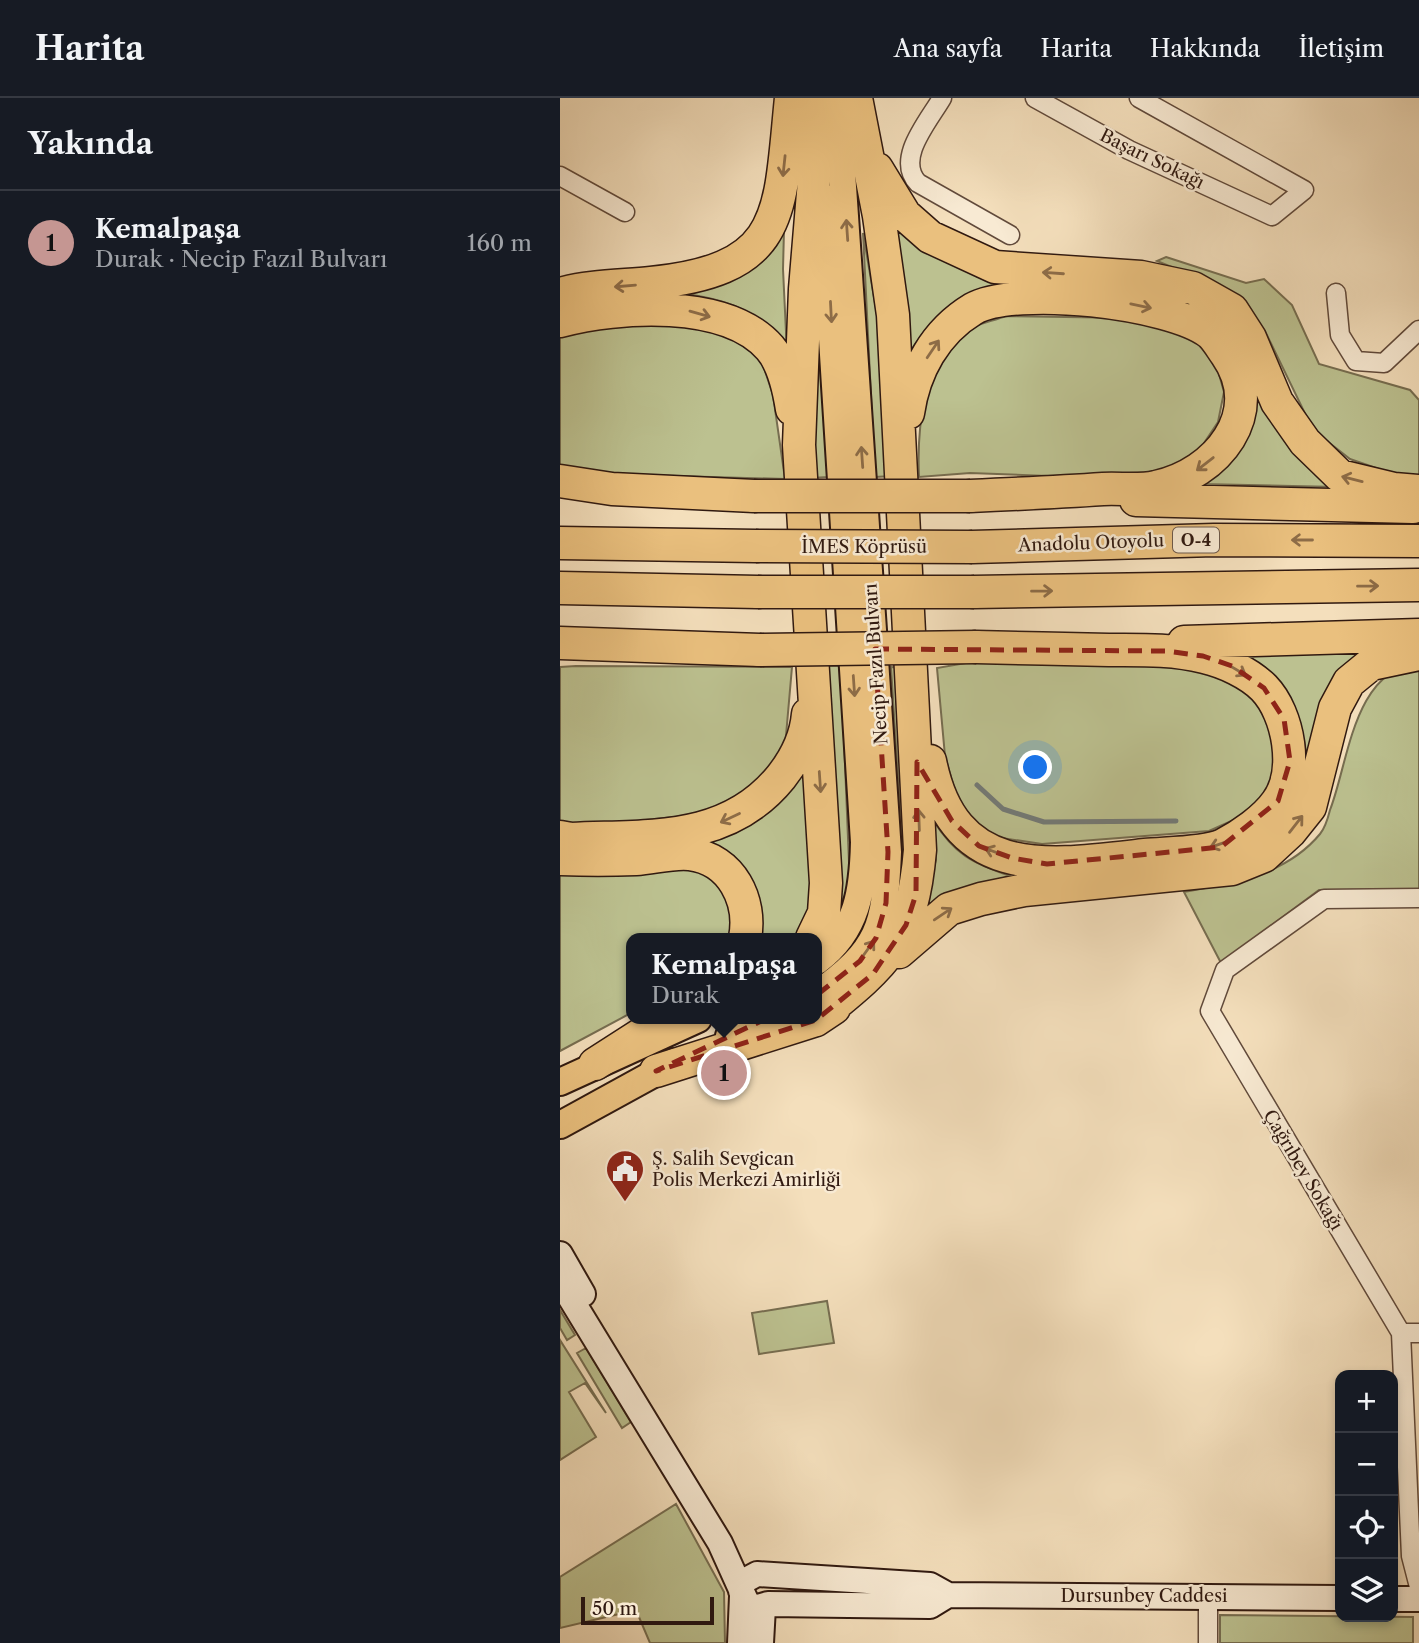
<!DOCTYPE html>
<html lang="tr">
<meta charset="utf-8">
<style>
body{margin:0;font-family:"Libre Caslon Text",serif;background:#242831;color:#f1f3f6}
.controls{position:absolute;right:21px;bottom:21px;display:grid;overflow:hidden;border-radius:14px;box-shadow:0 4px 10px #0003}
.controls button{width:63px;height:63px;display:grid;place-items:center;padding:0;border:0;border-bottom:2px solid #363941;background:#171b24;color:#f1f3f6;font:35px sans-serif}
.scale{position:absolute;left:21px;bottom:18px;width:133px;box-sizing:border-box;padding-left:7px;border:4px solid #301910;border-top:0;font-size:19px;line-height:24px;white-space:nowrap;color:#301910;-webkit-text-stroke:5px #f8ead3;paint-order:stroke}
.you{position:absolute;left:476px;top:670px;width:24px;height:24px;margin:-18px;border:5px solid #fff;border-radius:50%;background:#1a73e8;box-shadow:0 0 0 10px #1a73e833}
.badge{display:grid;place-items:center;width:46px;height:46px;border-radius:50%;background:#c59692;color:#111;font-size:23px;font-weight:700}
.pin{position:absolute;translate:-50% -50%;border:4px solid #fff;box-shadow:0 2px 7px #0006}
.popup{position:absolute;left:66px;top:835px;width:196px;height:91px;box-sizing:border-box;display:grid;place-content:center;border-radius:14px;background:#171b24;filter:drop-shadow(0 2px 5px #0005);font-size:23px;white-space:nowrap;color:#9ea1a6}
.popup b{font-size:26px;color:#f1f3f6}
.popup::after{content:'';position:absolute;left:50%;top:100%;margin-left:-14px;border:14px solid transparent;border-top-color:#171b24}
.list{margin:0;padding:0;list-style:none}
h2{display:flex;justify-content:space-between;align-items:center;height:91px;margin:0;padding:0 28px;font-size:30px}
h2 small{font-size:23px;font-weight:400;color:#9ea1a6}
.list li{display:grid;grid-template-columns:46px 1fr auto;gap:21px;align-items:center;box-sizing:border-box;height:105px;padding:0 28px;border-top:2px solid #363941}
.list b{display:block;font-size:26px;white-space:nowrap}
.list p{margin:0;font-size:23px;white-space:nowrap;color:#9ea1a6}
.list em{font-size:23px;font-style:normal;color:#9ea1a6}
.icon{flex:none;width:38px;height:38px;fill:none;stroke:currentColor;stroke-width:2;stroke-linecap:round;stroke-linejoin:round}
.map{position:relative;flex:none;width:859px;height:1545px;overflow:hidden}
header{display:flex;align-items:center;gap:42px;box-sizing:border-box;height:98px;padding:0 35px;background:#171b24;border-bottom:2px solid #363941}
header strong{font-size:33px}
nav{display:flex;gap:38px;margin-inline-start:auto;font-size:24px}
main{display:flex}
aside{flex:1;background:#171b24}
.map>svg:first-child{display:block}
</style>
<header>
<strong>Harita</strong>
<nav><a>Ana sayfa</a><a>Harita</a><a>Hakkında</a><a>İletişim</a></nav>
</header>
<main>
<aside>
<h2>Yakında<small></small></h2>
<ul class="list">
<li><span class="badge">1</span><div><b>Kemalpaşa</b><p>Durak · Necip Fazıl Bulvarı</p></div><em>160 m</em></li>
</ul>
</aside>
<div class="map">
<svg width="859" height="1545" viewBox="0 0 859 1545">
<rect width="100%" height="100%" fill="#f4dfbc"/>
<filter id="stains"><feTurbulence type="fractalNoise" baseFrequency=".00286" numOctaves="4"/><feColorMatrix values="0 0 0 0 .2 0 0 0 0 .09 0 0 0 0 .02 0 0 0 .5 -.17"/></filter>
<radialGradient id="worn" r=".72"><stop offset=".6" stop-color="#630" stop-opacity="0"/><stop offset="1" stop-color="#630" stop-opacity=".3"/></radialGradient>
<!-- green -->
<path fill="#bcc190" stroke="#766d50" stroke-width="2" d="M322,108l137,75c-58,8 -85,29 -114,80z
M224,132l-1,39 4,84c-30,-43 -49,-50 -100,-59 39,-14 72,-31 97,-64z
M303,135l18,105 12,138 -18,1z
M606,159l80,26 18,-4 28,26 27,59 91,26 9,10v78l-17,-1 -52,-18 -37,-29 -48,-99 -35,-40 -73,-30z
M446,218l126,2 66,23 19,26 7,25 -6,30 -14,21 2,5 -24,16 -26,8 -108,4 -78,-3 -51,4c-2,-46 3,-118 46,-146 11,-7 28,-10 41,-15z
M258,224l10,155 -16,1z
M64,225l96,6 41,30 12,36 12,84 -179,-5 -46,-4v-136z
M692,268l86,121 -138,-3c53,-36 57,-55 52,-118z
M815,549l-68,121 -2,-23 -13,-41 -61,-52z
M417,563c63,1 241,-12 281,38 9,11 17,46 22,61l-16,36 -17,18 -38,17 -167,13 -47,-7 -26,-20 -14,-26 -10,-35 -8,-88z
M859,565v226l-100,1 -98,73 -37,-71c50,-9 102,-17 136,-58 5,-6 8,-16 10,-24 19,-49 23,-140 89,-147z
M16,568l216,1 -7,80 -41,54 -61,15 -94,10 -29,-1v-158z
M260,568h21l9,221 -15,25z
M331,569l14,1 8,204 -9,2z
M251,662v156l-18,22h-37c12,-36 -1,-54 -22,-82l-45,-11c58,-17 89,-33 122,-85z
M373,722c22,35 39,43 77,56l-63,19 -25,17 14,-52z
M135,767l37,30v43h-101v75l-71,38v-179z
M267,1203l7,42 -75,11 -7,-41z
M0,1212l15,25 -8,5 -7,-12z
M0,1242l46,73 -21,-30 -16,9 27,45 -36,23z
M26,1250l45,74 -9,6 -45,-75z
M116,1406l48,88 1,51h-75l-14,-33 -76,18v-51z
M660,1517l193,2v26h-193z"/>
<g fill="none" stroke-linecap="round" stroke-linejoin="round">
<!-- stream -->
<path stroke="#737a77" stroke-width="5" d="M417,687l26,24 41,13 132,-1"/>
<defs>
<path id="street" d="M382,0c-14,24 -47,61 -24,85l92,52
M475,0l94,52 143,66 32,-26 -165,-92
M0,78l65,36
M776,195l4,42 16,26 28,2 35,-33
M859,800l-95,1 -99,71 -15,41 191,322 10,223 8,31
M841,1235h18
M648,1545v-47"/>
<path id="secondary" d="M0,1156l23,40
M0,1183l160,262 28,62 10,2 10,-3 162,2 18,-11
M181,1493l3,-10 13,-7 173,11 18,10 392,3
M833,1501h26
M180,1545l2,-47
M201,1545l2,-36"/>
<path id="primary" d="M253,0l6,54
M257,863c41,-30 46,-72 47,-119l-41,-645
M257,896c63,-45 68,-67 71,-142l-51,-754
M169,938l37,-17
M0,984l138,-63
M0,1027l115,-63"/>
<path id="highway" d="M317,71l28,46 25,22 65,30 146,10 52,11 39,22 18,28 27,64 28,40 35,34 54,13 25,2
M0,196c29,-8 61,-8 91,-11 136,-14 128,-69 140,-185
M0,223c58,-15 166,-23 210,27 13,15 19,42 22,61
M348,315c6,-42 27,-81 65,-104 42,-24 197,-7 237,24 6,5 11,14 16,21 41,59 -9,120 -70,133 -16,4 -36,1 -53,2 -44,3 -88,5 -133,7
M0,383l52,8 142,7
M576,402l277,7
M0,445l196,3
M412,449l242,-7 205,1
M0,490l198,4
M414,494l445,-7
M624,544l235,-7
M0,545l200,7
M370,663c24,121 118,105 215,94 20,-2 62,-2 78,-10 19,-10 42,-26 54,-43 22,-30 12,-88 -13,-114 -15,-15 -39,-26 -60,-31 -31,-8 -64,-7 -95,-7 -44,-1 -89,-2 -133,-3
M0,739l11,2c77,-4 156,5 210,-62 15,-19 25,-39 27,-63
M0,761c25,1 51,1 76,0 17,-1 37,-7 54,-5 42,5 62,47 55,84
M252,840l12,-25 2,-30 -27,-438 6,-156 13,-156
M339,854l50,-43 32,-10 43,-9 208,-21 32,-13 26,-24 20,-25 25,-99 14,-26 22,-18 48,-10
M256,922c70,-57 96,-76 104,-170l-27,-535 -14,-99 -23,-118
M35,966l70,-45
M96,973l160,-51 18,-12"/>
</defs>
<!-- street casing -->
<use href="#street" stroke="#614a3b" stroke-width="21"/>
<!-- secondary casing -->
<use href="#secondary" stroke="#301910" stroke-width="28"/>
<!-- primary casing -->
<use href="#primary" stroke="#301910" stroke-width="30"/>
<!-- highway casing -->
<use href="#highway" stroke="#301910" stroke-width="35"/>
<!-- street -->
<use href="#street" stroke="#f8ead3" stroke-width="18"/>
<!-- secondary -->
<use href="#secondary" stroke="#f8ead3" stroke-width="24"/>
<!-- primary -->
<use href="#primary" stroke="#eac07e" stroke-width="26"/>
<!-- highway -->
<use href="#highway" stroke="#eac07e" stroke-width="32"/>
<defs>
<path id="highway-bridge" d="M194,398h216
M196,448l216,1
M198,494h216
M200,552l216,-3"/>
</defs>
<!-- highway-bridge casing -->
<use href="#highway-bridge" stroke="#301910" stroke-width="35" stroke-linecap="butt"/>
<!-- highway-bridge -->
<use href="#highway-bridge" stroke="#eac07e" stroke-width="32"/>
</g>
<!-- one-way arrows -->
<defs><path id="oneway-shaft" d="M-6 0H5M1.5-3L5.5 0L1.5 3" fill="none" stroke-width="1.6" stroke-linecap="round" stroke-linejoin="round" transform="scale(1.75)"/></defs>
<g stroke="#8d6c47">
<use href="#oneway-shaft" transform="translate(224 68) rotate(96)"/>
<use href="#oneway-shaft" transform="translate(287 132) rotate(-94)"/>
<use href="#oneway-shaft" transform="translate(493 175) rotate(-176)"/>
<use href="#oneway-shaft" transform="translate(65 188) rotate(175)"/>
<use href="#oneway-shaft" transform="translate(581 208) rotate(12)"/>
<use href="#oneway-shaft" transform="translate(271 214) rotate(87)"/>
<use href="#oneway-shaft" transform="translate(140 216) rotate(16)"/>
<use href="#oneway-shaft" transform="translate(373 251) rotate(-56)"/>
<use href="#oneway-shaft" transform="translate(302 359) rotate(-94)"/>
<use href="#oneway-shaft" transform="translate(645 366) rotate(142)"/>
<use href="#oneway-shaft" transform="translate(792 381) rotate(-166)"/>
<use href="#oneway-shaft" transform="translate(742 442) rotate(-180)"/>
<use href="#oneway-shaft" transform="translate(808 488) rotate(-1)"/>
<use href="#oneway-shaft" transform="translate(482 493) rotate(-1)"/>
<use href="#oneway-shaft" transform="translate(677 572) rotate(31)"/>
<use href="#oneway-shaft" transform="translate(294 588) rotate(86)"/>
<use href="#oneway-shaft" transform="translate(260 684) rotate(86)"/>
<use href="#oneway-shaft" transform="translate(170 720) rotate(155)"/>
<use href="#oneway-shaft" transform="translate(359 722) rotate(-92)"/>
<use href="#oneway-shaft" transform="translate(736 726) rotate(-52)"/>
<use href="#oneway-shaft" transform="translate(660 746) rotate(161)"/>
<use href="#oneway-shaft" transform="translate(435 754) rotate(-160)"/>
<use href="#oneway-shaft" transform="translate(383 816) rotate(-34)"/>
<use href="#oneway-shaft" transform="translate(308 851) rotate(-54)"/>
</g>
<!-- marked area -->
<path fill="none" stroke="#8f2418" stroke-width="5" stroke-dasharray="14 9" stroke-linejoin="round" d="M315,551l291,2 37,5 29,10 32,22 20,31 6,42 -12,40 -57,46 -174,17 -35,-6 -33,-12 -27,-25 -35,-59 -1,132 -10,31 -33,49 -57,46 -160,51 162,-77 42,-33 16,-23 10,-35 2,-51z"/>
<!-- icons -->
<defs>
<symbol id="civic-pin" viewBox="-11 -11 22 30"><path d="M0 17L-7.5 6A9.5 9.5 0 1 1 7.5 6Z" fill="#8f2418" stroke="#f8ead3"/><path d="M-.6-6.5H3V-4.5H.6V-3L4-1V1h2V6H-6V1h2V-1L-.6-3ZM-1.2 2.5V6h2.4V2.5Z" fill="#fff"/></symbol>
</defs>
<g fill-rule="evenodd">
<use href="#civic-pin" x="43" y="1049" width="44" height="60"/>
</g>
<g text-anchor="middle" dominant-baseline="central" stroke-width="5" stroke-linejoin="round" paint-order="stroke">
<!-- shield labels -->
<rect fill="#f8ead3" stroke="#6c584a" stroke-width="2" x="613" y="429.5" width="46" height="25" rx="5"/>
<g font-size="16" font-weight="bold" fill="#301910">
<text x="636" y="442">O-4</text>
</g>
<!-- street labels -->
<g font-size="18" fill="#301910" stroke="#f8ead3">
<text transform="translate(592 61) rotate(26)">Başarı Sokağı</text>
<text transform="translate(531 445) rotate(-2)">Anadolu Otoyolu</text>
<text x="304" y="449">İMES Köprüsü</text>
<text transform="translate(316 566) rotate(-94)">Necip Fazıl Bulvarı</text>
<text transform="translate(743 1072) rotate(59)">Çağrıbey Sokağı</text>
<text x="584" y="1498">Dursunbey Caddesi</text>
</g>
<!-- poi labels -->
<g font-size="18" fill="#301910" stroke="#f8ead3" text-anchor="start">
<text x="92" y="1061">Ş. Salih Sevgican<tspan x="92" dy="21">Polis Merkezi Amirliği</tspan></text>
</g>
</g>
<rect width="100%" height="100%" filter="url(#stains)"/>
<rect width="100%" height="100%" fill="url(#worn)"/>
</svg>
<div class="controls">
<button>+</button>
<button>−</button>
<button><svg class="icon" aria-label="locate" viewBox="0 0 24 24"><circle cx="12" cy="12" r="6"/><path d="M12 2v4M12 18v4M2 12h4M18 12h4"/></svg></button>
<button><svg class="icon" aria-label="layers" viewBox="0 0 24 24"><path d="M12 4l9 5-9 5-9-5zM3 14l9 5 9-5"/></svg></button>
</div>
<div class="scale">50 m</div>
<div class="you"></div>
<div class="pin badge" style="left:164px;top:975px">1</div>
<div class="popup"><b>Kemalpaşa</b>Durak</div>
</div>
</main>
